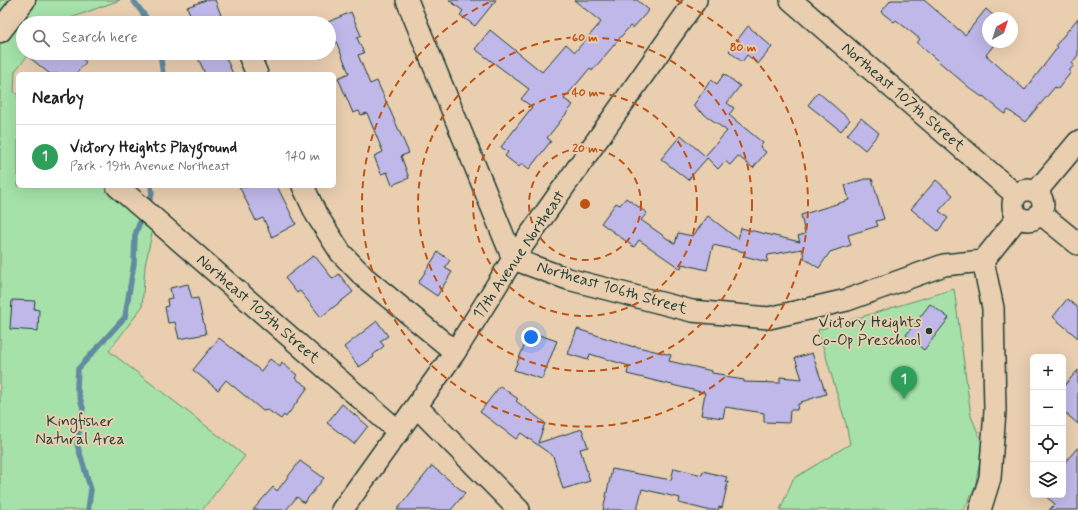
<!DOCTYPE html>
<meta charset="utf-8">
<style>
body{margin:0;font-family:Mynerve,sans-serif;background:#f6f6f6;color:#202124}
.controls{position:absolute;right:12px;bottom:12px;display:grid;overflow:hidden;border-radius:6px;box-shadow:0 4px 16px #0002}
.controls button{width:36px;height:36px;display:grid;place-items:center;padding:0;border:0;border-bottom:1px solid #e0e0e0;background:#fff;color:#202124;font:20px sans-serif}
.compass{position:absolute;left:982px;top:12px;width:36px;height:36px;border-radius:50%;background:#fff;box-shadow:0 4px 16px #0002;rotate:39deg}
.you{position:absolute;left:531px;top:337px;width:14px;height:14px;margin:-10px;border:3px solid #fff;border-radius:50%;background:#1a73e8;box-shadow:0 0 0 6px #1a73e833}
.badge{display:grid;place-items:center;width:26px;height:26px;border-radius:50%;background:#1f3d34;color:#fff;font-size:13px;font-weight:700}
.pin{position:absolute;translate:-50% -33px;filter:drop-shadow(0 1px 2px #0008)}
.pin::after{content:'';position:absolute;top:21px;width:14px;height:12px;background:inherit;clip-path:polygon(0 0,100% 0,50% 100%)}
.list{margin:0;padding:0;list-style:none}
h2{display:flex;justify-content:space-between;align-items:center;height:52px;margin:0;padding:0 16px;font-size:17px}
h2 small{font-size:13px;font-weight:400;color:#757577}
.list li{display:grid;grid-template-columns:26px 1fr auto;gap:12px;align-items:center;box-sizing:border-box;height:64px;padding:0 16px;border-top:1px solid #e0e0e0}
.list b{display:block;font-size:15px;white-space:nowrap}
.list p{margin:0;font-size:13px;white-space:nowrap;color:#757577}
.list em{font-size:13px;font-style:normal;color:#757577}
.icon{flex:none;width:22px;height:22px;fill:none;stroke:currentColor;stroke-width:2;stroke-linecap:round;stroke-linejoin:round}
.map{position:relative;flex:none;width:1078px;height:510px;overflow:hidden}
.search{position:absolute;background:#fff;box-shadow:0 4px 16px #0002;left:16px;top:16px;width:320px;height:44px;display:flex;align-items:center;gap:10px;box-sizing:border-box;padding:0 14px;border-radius:22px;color:#757577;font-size:15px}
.panel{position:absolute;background:#fff;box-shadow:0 4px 16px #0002;left:16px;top:72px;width:320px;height:116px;border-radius:6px}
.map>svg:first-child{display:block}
</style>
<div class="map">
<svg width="1078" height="510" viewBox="0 0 1078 510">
<rect width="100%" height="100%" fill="#e9ceb0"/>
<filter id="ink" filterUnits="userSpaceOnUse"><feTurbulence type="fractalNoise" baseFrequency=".025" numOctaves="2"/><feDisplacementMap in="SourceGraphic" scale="8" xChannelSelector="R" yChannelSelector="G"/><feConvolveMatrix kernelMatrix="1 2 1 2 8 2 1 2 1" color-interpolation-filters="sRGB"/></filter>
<g filter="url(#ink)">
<!-- green -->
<path fill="#a5e1a8" stroke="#628f6e" d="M0,0h120l-63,23h-34v30h7l-15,18 -1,21 4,3v91h90l46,38 -9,42 -3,41 -33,44 136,105 -43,54h-202z
M954,289l17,127 12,29 -8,42 -11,23h-184l13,-31 57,-35 -4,-20 -28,-94z"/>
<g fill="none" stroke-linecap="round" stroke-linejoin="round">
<!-- stream -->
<path stroke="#628aa1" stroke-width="5.5" d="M133,0l17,23
M160,53l3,21
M147,206l5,-12 -1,-8
M88,510l3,-20 -14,-46 6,-36 -6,-20 1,-19 47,-52 9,-54 1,-28 8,-21"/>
</g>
<!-- building -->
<path fill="#bfb8e9" stroke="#1f3d34" d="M206,0h9l6,15 -20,8h-7l-7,-16z
M449,0h47l-21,26 -15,-11 3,-4z
M574,0h63l12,10 -16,18 -3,-2 -38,45 -2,-3 -26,31 9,6 -26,33 4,3 -22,28 -7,-6 -3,4 -14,-11 3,-4 -7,-5 31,-40 -11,-8 8,-10 -54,-40 15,-19 52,42 24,-28 9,8 26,-30z
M891,0h33l41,35 21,-26 10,9h-8v24h8l-10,13 39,35 33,-43 -2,-2 22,-27v37l-6,8 2,2 -5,6 2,1 -13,17 -3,-2 -30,35 -17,-12 -3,4 -22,-18 -1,1 -11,-8 -54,-46 3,-4 -24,-19 -2,2 -13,-10z
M351,12l10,24 -4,2 7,15 -6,2 12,29 7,-3 32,72 -8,3 8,22 -17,7 -5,-13 -6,2 -7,-18 9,-4 -16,-39 -6,2 -2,-4 -6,2 -15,-35 11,-5 -21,-51z
M748,26l24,21 -14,17 -11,-9 -5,7 -13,-11z
M24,53h51l11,9 -10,12h-26z
M196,53h28l9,21h-28z
M724,74l16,12 -13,17 7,5 -5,7 34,28 -3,4 6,5 -13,16 -15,-12 -8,9 -5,-4 -7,8 -11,-11 -19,22 -27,-21 20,-24 24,21 22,-25 -34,-25 18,-26 6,4z
M818,92l32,28 -9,11 -33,-26z
M861,118l18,15 -14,17 -18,-15z
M865,179h7l12,40 -8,2 2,5 -30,9 3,10 -21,7 -11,16 -14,-9 -3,-10 -34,6 -1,7 -23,-6 1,-4 -32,-7 -6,25 -25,-6 -1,5 -42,-29 -5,7 -33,-24 15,-20 4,2 6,-7 21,15 -6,7 34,24 3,-11 15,3 15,-20 30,23 3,-11 59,14 -2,-6 7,-2 -4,-19 48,-15 -4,-15z
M936,180l17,15 -14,16 9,7 -10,13 -27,-22z
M239,186h38l19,38 -24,13 -9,-19 -7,3z
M438,252l12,8 -5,8 7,4 -15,24 -19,-13z
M314,255l19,24 6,-5 14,18 -32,25 -21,-26 -3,2 -12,-15z
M188,284l4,15 6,-1 8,36 -27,5 -4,-17 -7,1 -3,-16 3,-1 -1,-7 5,-1 -2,-10z
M1067,299l11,9v30l-25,-21z
M12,300l23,1 -1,8 5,1 -1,21 -28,-2z
M930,304l19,14 -25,32 -18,-15z
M377,321l11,15 -8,5 4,5 -11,9 1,2 -15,10 -15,-20z
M577,329l57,18v-1l37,9 -2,6 43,10v2l13,2v2l19,3v2l36,1v-6l22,2 -7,-21 17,-5 14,41 -25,8 -1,2h-2l-1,6h-7l-1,13 -25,-1v-9l-39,-6 -2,11 -22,-3 4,-22 -78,-19 2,-8 -39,-12 -2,6 -20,-6z
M530,332l27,9 -15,38 -28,-9z
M219,338l42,33 9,-12 10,8 2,-4 15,12 -2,3 13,9 -22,30 -2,-2 -3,4 -13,-9 -5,1 -37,-31 -8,10 -25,-20z
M1078,370v54l-15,-13v-24z
M500,386l18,13 -2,2 29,22 -7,20 44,-14 6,18 -8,2 10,32 -27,8 -10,-33 -32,-23 -5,6 -36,-27z
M342,404l26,22 -14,18 -27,-21z
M1078,447v63h-29l6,-6 -11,-9h19v-30z
M300,461l24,17 -20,25 -7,-6 -11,13h-33l20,-23 4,4z
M432,466l33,27 -14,17h-54z
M674,468l28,7 1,-4 24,6 -2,5h3l-6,26 -3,-1 -1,3h-11l-28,-7 1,-5 -38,-9 -5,21h-34l9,-41 59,11z"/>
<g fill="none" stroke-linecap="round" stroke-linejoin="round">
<defs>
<path id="minor" d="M407,0l106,259 55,20 124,32 77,7 78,-18 97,-35 39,-4
M791,0l225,195
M248,53l9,21
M117,186l282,246
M303,186l13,28 25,39 23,24 91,75
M1013 205a15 15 0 1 1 30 0a15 15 0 1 1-30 0Z
M1036,192l42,-50
M1040,213l38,31
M983,261l35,-44
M417,407l102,103
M342,510l113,-158 58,-93 183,-259
M980,510l10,-32 5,-67 -2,-103 -10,-47"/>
<path id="tertiary" d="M0,31l24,-31"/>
</defs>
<!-- minor casing -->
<use href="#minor" stroke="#1f3d34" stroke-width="24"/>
<!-- tertiary casing -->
<use href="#tertiary" stroke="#1f3d34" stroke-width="25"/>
<!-- minor -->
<use href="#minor" stroke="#e9ceb0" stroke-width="21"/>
<!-- tertiary -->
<use href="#tertiary" stroke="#e9ceb0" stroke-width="22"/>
</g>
</g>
<!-- distance rings -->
<g fill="none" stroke="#c05314" stroke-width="2" stroke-dasharray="7 5">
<circle cx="585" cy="204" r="56"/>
<circle cx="585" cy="204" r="112"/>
<circle cx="585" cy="204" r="167"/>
<path d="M676 0A223 223 0 1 1 494 0"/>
</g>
<!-- markers -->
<circle fill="#1f3d34" stroke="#e9ceb0" stroke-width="1.5" cx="929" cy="331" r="4"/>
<g text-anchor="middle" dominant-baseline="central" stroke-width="4" stroke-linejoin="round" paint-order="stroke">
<!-- street labels -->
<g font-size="16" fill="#1f3d34" stroke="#e9ceb0">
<text transform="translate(903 97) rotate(41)">Northeast 107th Street</text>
<text transform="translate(519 255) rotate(-56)">17th Avenue Northeast</text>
<text transform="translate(612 288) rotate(16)">Northeast 106th Street</text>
<text transform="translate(258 309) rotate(41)">Northeast 105th Street</text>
</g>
<!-- poi labels -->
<g font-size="16" fill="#1f3d34" stroke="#e9ceb0" text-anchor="end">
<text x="921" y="322">Victory Heights<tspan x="921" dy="18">Co-Op Preschool</tspan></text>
</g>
<!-- park labels -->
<g font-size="16" fill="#26453a" stroke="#e9ceb0">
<text x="80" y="421">Kingfisher<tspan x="80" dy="18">Natural Area</tspan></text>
</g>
</g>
<circle cx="585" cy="204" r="6" fill="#c05314" stroke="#e9ceb0" stroke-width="2"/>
<g font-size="12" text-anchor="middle" font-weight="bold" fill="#c05314" stroke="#e9ceb0" stroke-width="4" stroke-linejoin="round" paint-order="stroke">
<text x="585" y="41">60 m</text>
<text x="743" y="51">80 m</text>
<text x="585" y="96">40 m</text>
<text x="585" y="152">20 m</text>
</g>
</svg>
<div class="controls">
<button>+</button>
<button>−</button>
<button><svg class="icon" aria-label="locate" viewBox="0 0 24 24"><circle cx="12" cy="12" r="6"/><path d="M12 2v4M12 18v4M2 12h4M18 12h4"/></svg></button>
<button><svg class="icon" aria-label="layers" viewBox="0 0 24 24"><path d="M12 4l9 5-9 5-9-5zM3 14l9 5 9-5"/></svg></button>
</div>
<svg class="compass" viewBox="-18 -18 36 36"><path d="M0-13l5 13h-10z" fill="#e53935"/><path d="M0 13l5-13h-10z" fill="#757577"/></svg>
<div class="you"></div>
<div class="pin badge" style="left:904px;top:399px;background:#2e9e5b">1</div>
<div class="search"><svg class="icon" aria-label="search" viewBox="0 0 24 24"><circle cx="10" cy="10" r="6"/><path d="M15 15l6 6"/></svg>Search here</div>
<section class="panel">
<h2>Nearby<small></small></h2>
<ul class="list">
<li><span class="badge" style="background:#2e9e5b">1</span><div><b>Victory Heights Playground</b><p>Park · 19th Avenue Northeast</p></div><em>140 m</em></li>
</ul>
</section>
</div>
